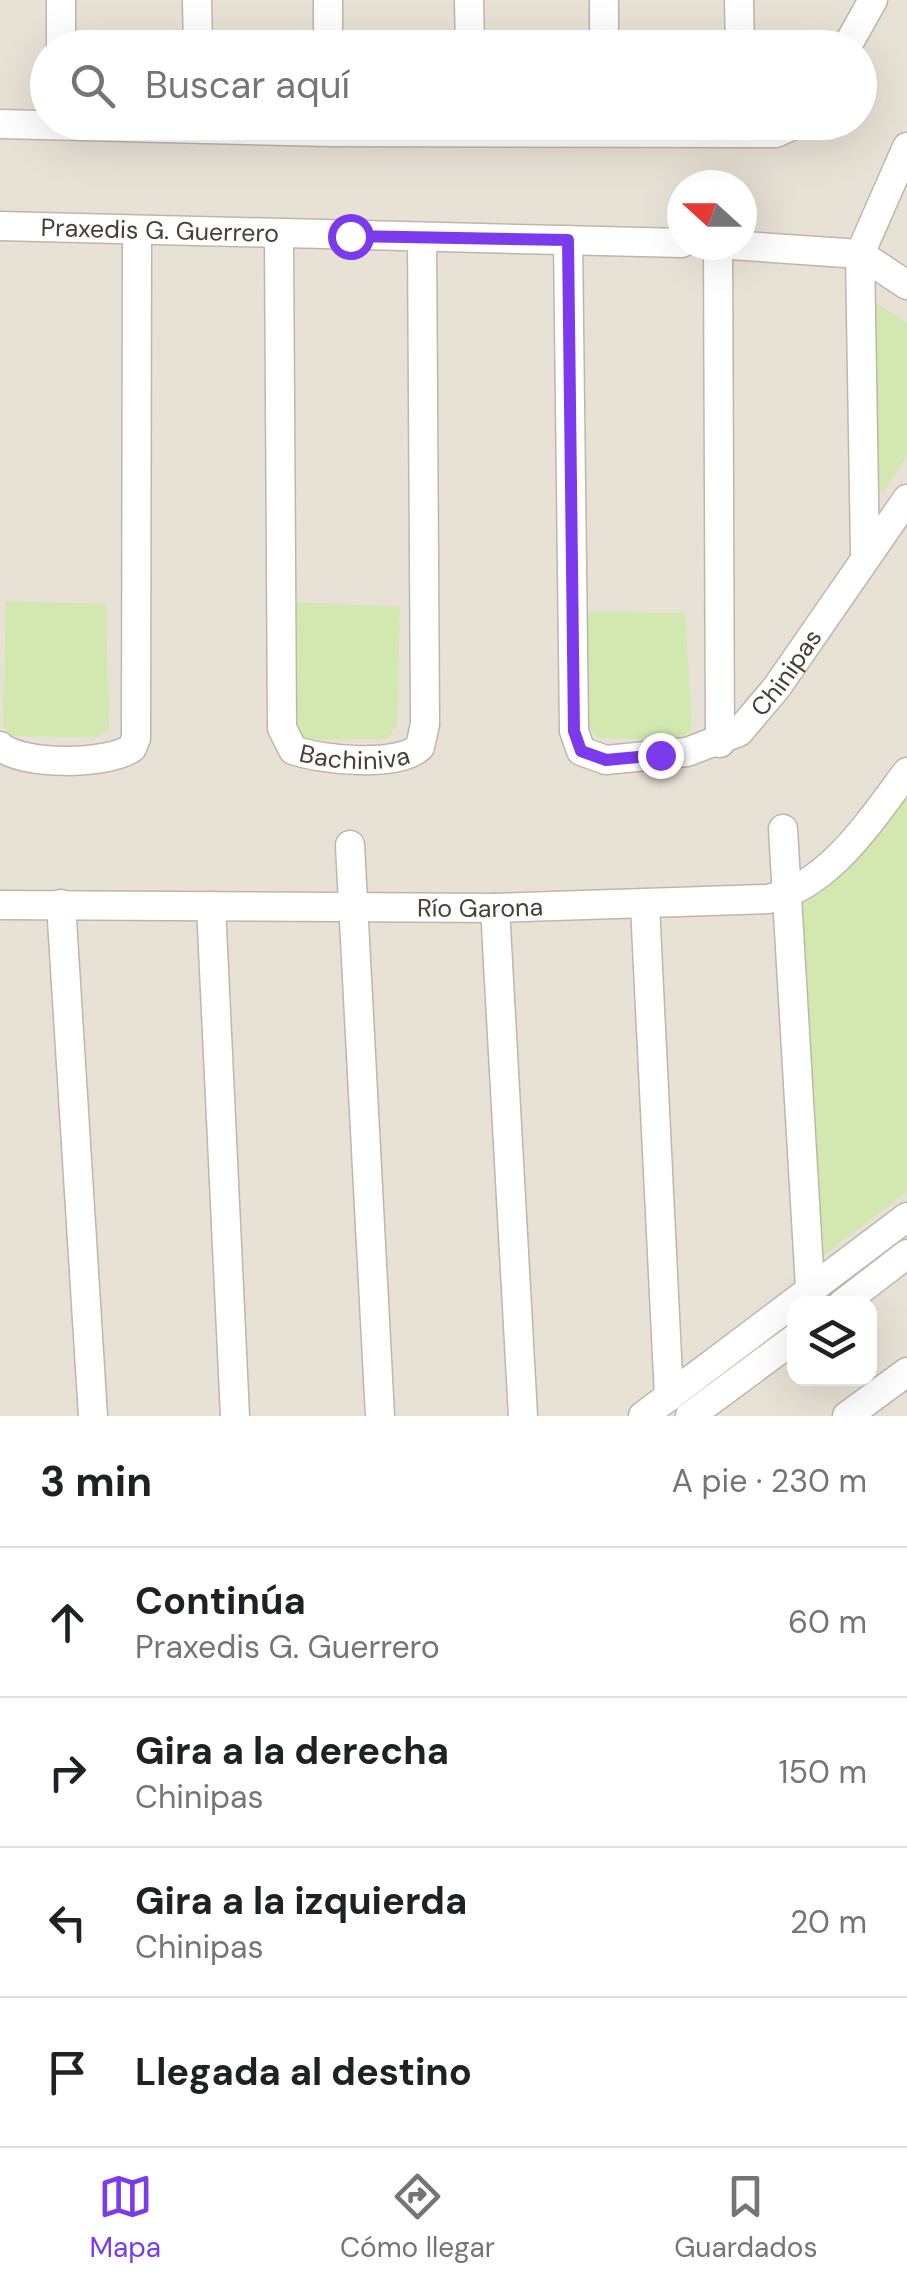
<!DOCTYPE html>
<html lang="es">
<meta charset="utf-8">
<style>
body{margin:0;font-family:"DM Sans",sans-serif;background:#f2f2f2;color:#202124}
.controls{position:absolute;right:30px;bottom:30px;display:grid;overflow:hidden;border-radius:20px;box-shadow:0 10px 40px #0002}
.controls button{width:90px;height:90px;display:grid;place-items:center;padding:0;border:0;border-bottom:2px solid #e0e0e0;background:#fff;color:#202124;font:50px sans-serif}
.compass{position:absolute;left:667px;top:170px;width:90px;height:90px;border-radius:50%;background:#fff;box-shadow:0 10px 40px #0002;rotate:291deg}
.stop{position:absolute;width:30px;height:30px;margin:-22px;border:8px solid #7c3aed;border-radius:50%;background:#fff}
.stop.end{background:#7c3aed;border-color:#fff;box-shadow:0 2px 10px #0008}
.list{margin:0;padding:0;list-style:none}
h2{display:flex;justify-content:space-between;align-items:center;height:130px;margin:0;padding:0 40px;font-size:42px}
h2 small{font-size:32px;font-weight:400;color:#757577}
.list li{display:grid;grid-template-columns:65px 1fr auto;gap:30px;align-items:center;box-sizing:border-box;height:150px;padding:0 40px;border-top:2px solid #e0e0e0}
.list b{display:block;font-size:38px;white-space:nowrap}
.list p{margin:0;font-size:32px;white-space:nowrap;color:#757577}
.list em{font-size:32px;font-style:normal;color:#757577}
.icon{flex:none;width:55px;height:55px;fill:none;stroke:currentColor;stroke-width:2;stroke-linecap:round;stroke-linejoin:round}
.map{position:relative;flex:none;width:907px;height:1416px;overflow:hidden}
.search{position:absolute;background:#fff;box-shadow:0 10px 40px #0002;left:30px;right:30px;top:30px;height:110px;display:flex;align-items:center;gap:25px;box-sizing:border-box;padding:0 35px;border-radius:55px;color:#757577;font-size:38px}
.sheet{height:730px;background:#fff}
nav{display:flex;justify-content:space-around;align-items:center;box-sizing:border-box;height:140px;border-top:2px solid #e0e0e0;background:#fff;font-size:28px;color:#757577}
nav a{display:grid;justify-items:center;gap:5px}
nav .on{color:#7c3aed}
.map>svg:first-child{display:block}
</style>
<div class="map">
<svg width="907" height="1416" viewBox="0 0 907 1416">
<rect width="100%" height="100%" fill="#f4efe8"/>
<!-- residential -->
<path fill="#e8e1d6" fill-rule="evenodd" d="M0,0h907v1416h-907zM48,48h812v74h-812zM682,185h60v60h-60zM794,1304h76v74h-76z"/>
<!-- green -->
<path fill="#d3e8b1" d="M875,302l32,21v133l-24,37 -12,-16 -2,-155z
M6,601l100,3 3,125 -11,8 -87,-1 -8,-10z
M294,602l106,5 -3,118 -10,14 -82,1 -10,-8z
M585,612l100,1 7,116 -15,12 -79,-3 -15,-18z
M907,788v404l-86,65 -28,-347 35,-22z"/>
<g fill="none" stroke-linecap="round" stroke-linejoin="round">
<defs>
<g id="minor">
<path d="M197,0l1,48"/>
<path d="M328,0v48"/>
<path d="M469,0l1,48"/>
<path d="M604,0v48"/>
<path d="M739,0l1,48"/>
<path d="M61,48v-48"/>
<path d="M846,48l27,-48"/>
<path d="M0,124l329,8 412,1h35l24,-11"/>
<path id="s1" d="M0,226l682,17"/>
<path id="s2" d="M279,235l3,493 11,22c28,10 104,18 127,-3l5,-23 -3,-487"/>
<path id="s3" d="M568,240l6,491 7,20 25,9 81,-8 52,-20 38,-45 130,-188"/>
<path d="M718,245l2,498"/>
<path d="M731,245l129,9 47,31"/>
<path d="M865,555l-5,-301 47,-107"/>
<path d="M0,746c22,20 107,19 132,2l4,-10 1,-506"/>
<path d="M783,829l28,475"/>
<path d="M350,845l30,571"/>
<path d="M61,904l32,512"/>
<path id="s4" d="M0,905l495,3 273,-9c61,-13 103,-79 139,-127"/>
<path d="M211,906l24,510"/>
<path d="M645,906l24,491"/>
<path d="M495,908l28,508"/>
<path d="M842,1304l65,-50"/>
<path d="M643,1416l264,-199"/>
<path d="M690,1416l104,-77"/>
<path d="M847,1416l60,-44"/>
</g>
</defs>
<!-- minor casing -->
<use href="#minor" stroke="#bfb6aa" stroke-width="31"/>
<!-- minor -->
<use href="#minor" stroke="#fff" stroke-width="28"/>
</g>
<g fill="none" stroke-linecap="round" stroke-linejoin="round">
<!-- route -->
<path stroke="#7c3aed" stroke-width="12" d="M350,236l218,4 6,491 7,20 25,9 54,-5"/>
</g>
<g text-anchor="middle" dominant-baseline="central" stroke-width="8" stroke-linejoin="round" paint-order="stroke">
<!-- street labels -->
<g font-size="25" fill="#473f36" stroke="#fff">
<text stroke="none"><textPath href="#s1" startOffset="160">Praxedis G. Guerrero</textPath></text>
<text stroke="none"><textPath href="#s3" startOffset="752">Chinipas</textPath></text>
<text stroke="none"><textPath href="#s2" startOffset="580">Bachiniva</textPath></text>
<text stroke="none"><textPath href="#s4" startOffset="480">Río Garona</textPath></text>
</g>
</g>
</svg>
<div class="controls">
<button><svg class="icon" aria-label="layers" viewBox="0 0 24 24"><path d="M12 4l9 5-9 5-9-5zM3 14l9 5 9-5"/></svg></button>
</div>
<svg class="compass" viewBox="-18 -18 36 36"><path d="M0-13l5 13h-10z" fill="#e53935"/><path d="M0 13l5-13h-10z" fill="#757577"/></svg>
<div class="stop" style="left:350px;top:236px"></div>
<div class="stop end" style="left:660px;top:755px"></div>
<div class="search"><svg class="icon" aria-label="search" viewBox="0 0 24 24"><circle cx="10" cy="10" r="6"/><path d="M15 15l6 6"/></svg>Buscar aquí</div>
</div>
<section class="sheet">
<h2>3 min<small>A pie · 230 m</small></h2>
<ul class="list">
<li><svg class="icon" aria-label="ahead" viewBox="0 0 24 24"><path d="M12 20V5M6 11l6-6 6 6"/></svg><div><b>Continúa</b><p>Praxedis G. Guerrero</p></div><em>60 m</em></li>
<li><svg class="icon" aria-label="right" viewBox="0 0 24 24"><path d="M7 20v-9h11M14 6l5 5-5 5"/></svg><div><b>Gira a la derecha</b><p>Chinipas</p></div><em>150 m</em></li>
<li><svg class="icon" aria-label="left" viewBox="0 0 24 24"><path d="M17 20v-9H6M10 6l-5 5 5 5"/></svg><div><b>Gira a la izquierda</b><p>Chinipas</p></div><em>20 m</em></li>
<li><svg class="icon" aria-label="arrive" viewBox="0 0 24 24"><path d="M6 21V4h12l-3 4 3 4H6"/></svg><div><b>Llegada al destino</b></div></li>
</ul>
</section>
<nav>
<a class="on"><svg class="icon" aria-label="map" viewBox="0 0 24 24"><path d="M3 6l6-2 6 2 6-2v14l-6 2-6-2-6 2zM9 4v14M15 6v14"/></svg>Mapa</a>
<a><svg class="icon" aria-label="directions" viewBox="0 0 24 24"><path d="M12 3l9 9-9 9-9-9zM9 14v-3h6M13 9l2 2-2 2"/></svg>Cómo llegar</a>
<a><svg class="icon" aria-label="saved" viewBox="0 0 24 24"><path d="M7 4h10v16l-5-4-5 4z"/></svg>Guardados</a>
</nav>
